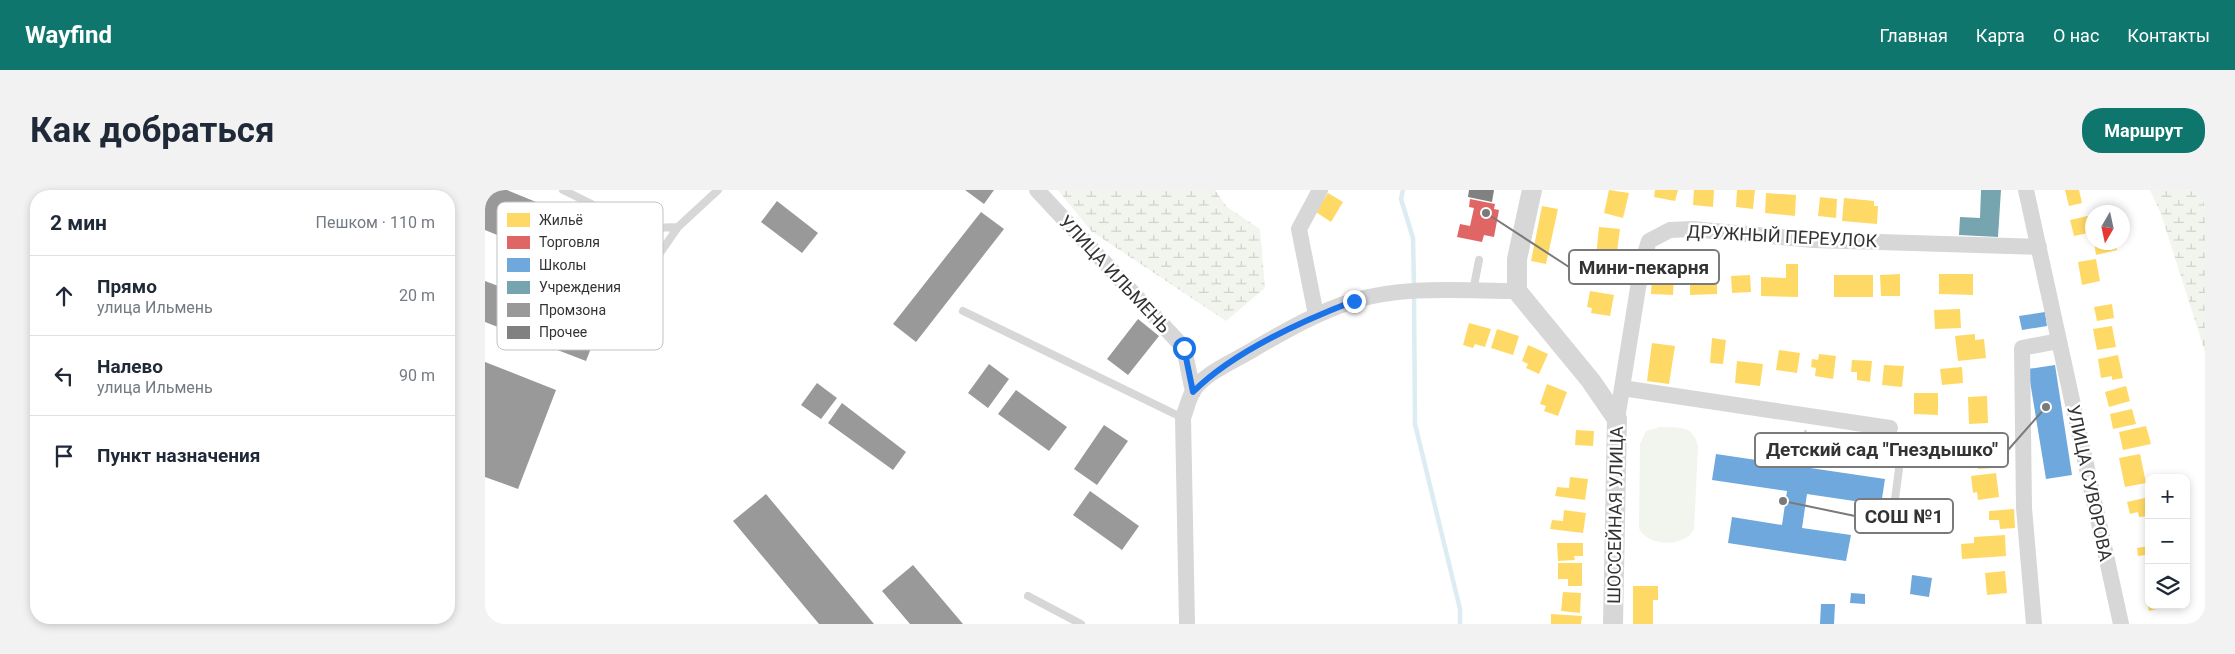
<!DOCTYPE html>
<html lang="ru">
<meta charset="utf-8">
<style>
body{margin:0;font-family:Roboto,sans-serif;background:#f2f2f3;color:#1f2937}
.controls{position:absolute;right:15px;bottom:15px;display:grid;overflow:hidden;border-radius:10px;box-shadow:0 2px 8px #0003}
.controls button{width:45px;height:45px;display:grid;place-items:center;padding:0;border:0;border-bottom:1px solid #e0e1e3;background:#fff;color:#1f2937;font:25px sans-serif}
.compass{position:absolute;left:1600px;top:15px;width:45px;height:45px;border-radius:50%;background:#fff;box-shadow:0 2px 8px #0003;rotate:189deg}
.stop{position:absolute;width:15px;height:15px;margin:-11px;border:4px solid #1a73e8;border-radius:50%;background:#fff}
.stop.end{background:#1a73e8;border-color:#fff;box-shadow:0 1px 5px #0008}
.list{margin:0;padding:0;list-style:none}
h2{display:flex;justify-content:space-between;align-items:center;height:65px;margin:0;padding:0 20px;font-size:21px}
h2 small{font-size:16px;font-weight:400;color:#747a83}
.list li{display:grid;grid-template-columns:32px 1fr auto;gap:15px;align-items:center;box-sizing:border-box;height:80px;padding:0 20px;border-top:1px solid #e0e1e3}
.list b{display:block;font-size:19px;white-space:nowrap}
.list p{margin:0;font-size:16px;white-space:nowrap;color:#747a83}
.list em{font-size:16px;font-style:normal;color:#747a83}
.icon{flex:none;width:28px;height:28px;fill:none;stroke:currentColor;stroke-width:2;stroke-linecap:round;stroke-linejoin:round}
.map{position:relative;flex:none;width:1720px;height:434px;overflow:hidden;border-radius:20px}
header{display:flex;align-items:center;gap:30px;box-sizing:border-box;height:70px;padding:0 25px;background:#0f766e;color:#fff}
header strong{font-size:24px}
nav{display:flex;gap:28px;margin-inline-start:auto;font-size:18px}
.intro{display:flex;align-items:center;justify-content:space-between;box-sizing:border-box;height:120px;padding:0 30px}
h1{margin:0;font-size:35px}
.button{padding:12px 22px;border-radius:20px;background:#0f766e;color:#fff;font-size:18px;font-weight:700}
main{display:flex;gap:30px;padding:0 30px}
aside{flex:1;background:#fff;border-radius:20px;box-shadow:0 2px 8px #0003}
.map>svg:first-child{display:block}
</style>
<header>
<strong>Wayfind</strong>
<nav><a>Главная</a><a>Карта</a><a>О нас</a><a>Контакты</a></nav>
</header>
<div class="intro"><h1>Как добраться</h1><a class="button">Маршрут</a></div>
<main>
<aside>
<h2>2 мин<small>Пешком · 110 m</small></h2>
<ul class="list">
<li><svg class="icon" aria-label="ahead" viewBox="0 0 24 24"><path d="M12 20V5M6 11l6-6 6 6"/></svg><div><b>Прямо</b><p>улица Ильмень</p></div><em>20 m</em></li>
<li><svg class="icon" aria-label="left" viewBox="0 0 24 24"><path d="M17 20v-9H6M10 6l-5 5 5 5"/></svg><div><b>Налево</b><p>улица Ильмень</p></div><em>90 m</em></li>
<li><svg class="icon" aria-label="arrive" viewBox="0 0 24 24"><path d="M6 21V4h12l-3 4 3 4H6"/></svg><div><b>Пункт назначения</b></div></li>
</ul>
</aside>
<div class="map">
<svg width="1720" height="434" viewBox="0 0 1720 434">
<defs>
<pattern id="wetland-marsh" width="20" height="14" patternUnits="userSpaceOnUse" patternTransform="scale(1.25)"><rect width="20" height="14" fill="#f1f5ed"/><path d="M1 5h8M5 5V1M11 12h8M15 12V8" fill="none" stroke="#cfd2cc"/></pattern>
</defs>
<rect width="100%" height="100%" fill="#fff"/>
<!-- wetland -->
<path fill="url(#wetland-marsh)" d="M573,0h157l12,17 33,22 5,59 -39,33 -135,-90z
M1665,0h55v162l-44,-138z"/>
<!-- park -->
<path fill="#f1f5ed" d="M1175,237c18,1 33,-3 38,19l-4,83c-9,19 -47,18 -55,-1l1,-84 6,-13z"/>
<!-- homes -->
<path fill="#ffd966" d="M1124,0l20,3 -6,25 -19,-5z
M1170,0h23l-3,11 -21,-4z
M1209,0h20l-1,17 -20,-2z
M1252,0h18l-2,19 -17,-2z
M1580,0h14l3,13 -13,3z
M843,3l15,9 -12,20 -15,-10z
M1281,3l30,2 -1,21 -30,-3z
M1335,7l17,2 -1,19 -18,-2z
M1359,8l30,3v5h4l-1,18 -35,-3z
M1057,16l16,3 -12,55 -15,-3z
M1607,25l1,17 -19,4 -4,-16z
M1114,37l21,2 -4,30 -20,-2z
M1609,52h22l1,8 -21,5z
M1611,69l4,22 -18,4 -4,-23z
M1301,74h12v33l-37,-1v-19l25,1z
M1232,84v20l-27,1v-20z
M1415,84v22h-19l-1,-21z
M1454,84h34v21l-34,-1z
M1265,85l1,17 -19,1 -1,-17z
M1349,85h39v22h-39z
M1167,86l22,1 -1,18 -22,-1z
M1105,101l24,4 -4,21 -19,-3 1,-5 -5,-1z
M1627,114l2,14 -17,3 -3,-14z
M1475,119l1,19 -26,1 -1,-19z
M984,133l22,6 -6,18 -10,-3 -2,4 -10,-3z
M1627,136l4,21 -19,3 -4,-21z
M1012,139l22,7 -6,19 -22,-7z
M1490,144v6l9,-1 2,19 -28,3 -3,-25z
M1227,148l14,2 -3,24 -13,-1z
M1167,153l23,3 -6,38 -22,-3z
M1043,155l20,9 -9,20 -13,-6 2,-4 -6,-3z
M1294,160l21,3 -3,20 -21,-3z
M1334,164l17,2 -3,23 -18,-3 1,-8 -5,-1 1,-8 6,1z
M1633,165l5,23 -11,2v-4l-11,2 -3,-19z
M1367,170l20,1 -2,21 -13,-2v-8h-6z
M1252,171l26,3 -3,22 -25,-3z
M1399,175l20,1 -2,21 -20,-2z
M1477,177l1,16 -21,2 -2,-16z
M1062,194l20,8 -9,24 -14,-5 2,-5 -6,-2z
M1641,196l4,15 -21,6 -4,-15z
M1429,203h24v22l-24,-1z
M1502,206l1,27 -19,1 -1,-27z
M1647,219l4,15 -23,5 -3,-15z
M1661,236l5,18 -28,6 -4,-18z
M1091,240l18,1 -1,15 -18,-1z
M1506,243l2,35 -15,1 -3,-35z
M1655,264l6,29 -21,4 -6,-29z
M1511,283l3,24 -21,3 -1,-8 -4,1 -2,-17z
M1085,287l18,2 -3,21 -30,-4 2,-9 12,1z
M1664,307v19l-10,1 -1,-5 -8,2 -3,-12z
M1529,319l1,19 -15,1 -1,-9h-10v-9z
M1079,320l22,3 -3,20 -33,-4 2,-9 11,1z
M1520,345l1,21 -44,3 -1,-15 13,-1v-6z
M1072,353h26v13h-9l1,4 -17,1z
M1664,356v20h-1l-2,-11 -8,1 -1,-8z
M1073,373h24v23h-14v-7h-10z
M1520,381l2,22 -20,2 -2,-22z
M1148,396h25v14h-5v24h-20z
M1078,402l18,1 -1,20 -19,-2z
M1664,403v12h16l1,2 -17,4 -4,-17z
M1066,424l31,2 -1,8h-30z"/>
<!-- shops -->
<path fill="#e06666" d="M985,9l25,5 -1,5 5,1 -5,27 -10,-2 -2,7 -25,-5 3,-13 10,2 4,-18 -5,-1z"/>
<!-- schools -->
<path fill="#6fa8dc" d="M1560,122l2,14 -25,4 -3,-14z
M1570,175l17,110 -26,4 -18,-110z
M1231,264l169,25 -4,26 -74,-11 -5,34 49,7 -5,26 -118,-18 4,-26 50,8 5,-34 -75,-11z
M1427,385l20,3 -3,19 -19,-3z
M1366,403l14,1v10l-15,-1z
M1336,414h14l-1,20h-14z"/>
<!-- public -->
<path fill="#76a5af" d="M1496,0h20l-3,47 -39,-2 1,-18 20,1z"/>
<!-- industry -->
<path fill="#999" d="M0,0h22l127,52 -17,42 -132,-54z
M480,0h29l-10,14z
M292,11l41,32 -16,20 -41,-31z
M496,22l23,17 -88,113 -23,-18z
M0,91l115,44 -14,36 -101,-39z
M653,129l21,17 -31,39 -21,-16z
M0,172l71,28 -38,99 -33,-12z
M504,174l20,15 -21,29 -20,-15z
M332,193l20,15 -16,21 -20,-14z
M531,200l51,37 -18,24 -51,-37z
M357,213l64,49 -13,18 -65,-47z
M619,235l24,16 -31,44 -23,-16z
M605,301l49,35 -17,24 -49,-35z
M281,304l108,130h-55l-86,-103z
M428,375l50,59h-53l-28,-33z"/>
<g fill="none" stroke-linecap="round" stroke-linejoin="round">
<!-- stream -->
<path stroke="#ddebf3" stroke-width="4.5" d="M918,0l-2,9 12,39 1,48
M929,104l1,130 45,185v15"/>
</g>
<!-- building -->
<path fill="#818181" d="M984,0h25l-2,12 -24,-5z"/>
<g fill="none" stroke-linecap="round" stroke-linejoin="round">
<!-- path -->
<path stroke="#d6d6d6" stroke-width="2.5" stroke-dasharray="2.5 2.5" stroke-linecap="butt" d="M1315,277l6,-39"/>
<!-- service -->
<path stroke="#d7d7d7" stroke-width="8" d="M78,0l65,32 25,6 25,-1
M988,101l6,-31
M478,121l220,107
M128,131l65,-94 40,-37
M1405,238l9,41 -8,60
M543,406l53,28"/>
<!-- minor -->
<path stroke="#d7d7d7" stroke-width="16" d="M552,0l147,158 9,44
M1541,0l95,434
M831,125l-17,-86 21,-39
M1137,198l268,40
M1132,229l25,-156 7,-22 21,-11 22,-1 122,11 225,7
M702,434l-4,-206c3,-8 5,-17 9,-25 11,-20 43,-32 62,-44 31,-18 64,-37 99,-48 52,-16 110,-10 164,-10
M1549,434l-10,-116 -2,-160 37,-7"/>
<!-- tertiary -->
<path stroke="#d7d7d7" stroke-width="20" d="M1047,0l-15,69v32l74,90 26,38 -4,205"/>
</g>
<g fill="none" stroke-linecap="round" stroke-linejoin="round">
<!-- route -->
<path stroke="#1a73e8" stroke-width="6" d="M699,158l9,44c39,-39 109,-71 161,-91"/>
</g>
<g text-anchor="middle" dominant-baseline="central" stroke-width="5" stroke-linejoin="round" paint-order="stroke">
<!-- street labels -->
<g font-size="18" fill="#333" stroke="#fff">
<text transform="translate(1297 46) rotate(3)">ДРУЖНЫЙ ПЕРЕУЛОК</text>
<text transform="translate(630 84) rotate(47)">УЛИЦА ИЛЬМЕНЬ</text>
<text transform="translate(1605 293) rotate(78)">УЛИЦА СУВОРОВА</text>
<text transform="translate(1130 325) rotate(-89)">ШОССЕЙНАЯ УЛИЦА</text>
</g>
</g>
<!-- legend -->
<rect x="12" y="12" width="166" height="148" rx="8" fill="#fff" stroke="#c2c2c2" stroke-width="1"/>
<rect x="22" y="23" width="23" height="14" fill="#ffd966"/>
<rect x="22" y="46" width="23" height="13" fill="#e06666"/>
<rect x="22" y="68" width="23" height="14" fill="#6fa8dc"/>
<rect x="22" y="91" width="23" height="13" fill="#76a5af"/>
<rect x="22" y="113" width="23" height="14" fill="#999"/>
<rect x="22" y="136" width="23" height="13" fill="#818181"/>
<g font-size="14" fill="#333">
<text x="54" y="35">Жильё</text>
<text x="54" y="57">Торговля</text>
<text x="54" y="80">Школы</text>
<text x="54" y="102">Учреждения</text>
<text x="54" y="125">Промзона</text>
<text x="54" y="147">Прочее</text>
</g>
<!-- callouts -->
<path fill="none" stroke="#7a7a7a" stroke-width="2" d="M1001 23L1084 77M1561 217L1523 260M1298 311L1370 326"/>
<g fill="#7a7a7a" stroke="#fff" stroke-width="2">
<circle cx="1001" cy="23" r="5"/>
<circle cx="1561" cy="217" r="5"/>
<circle cx="1298" cy="311" r="5"/>
</g>
<g fill="#fff" stroke="#7a7a7a" stroke-width="2">
<rect x="1084" y="60" width="150" height="34" rx="5"/>
<rect x="1270" y="243" width="253" height="34" rx="5"/>
<rect x="1370" y="309" width="98" height="34" rx="5"/>
</g>
<g font-size="19" text-anchor="middle" font-weight="bold" fill="#333">
<text x="1159" y="84">Мини-пекарня</text>
<text x="1397" y="266">Детский сад "Гнездышко"</text>
<text x="1419" y="333">СОШ №1</text>
</g>
</svg>
<div class="controls">
<button>+</button>
<button>−</button>
<button><svg class="icon" aria-label="layers" viewBox="0 0 24 24"><path d="M12 4l9 5-9 5-9-5zM3 14l9 5 9-5"/></svg></button>
</div>
<svg class="compass" viewBox="-18 -18 36 36"><path d="M0-13l5 13h-10z" fill="#e53935"/><path d="M0 13l5-13h-10z" fill="#747a83"/></svg>
<div class="stop" style="left:699px;top:158px"></div>
<div class="stop end" style="left:869px;top:111px"></div>
</div>
</main>
